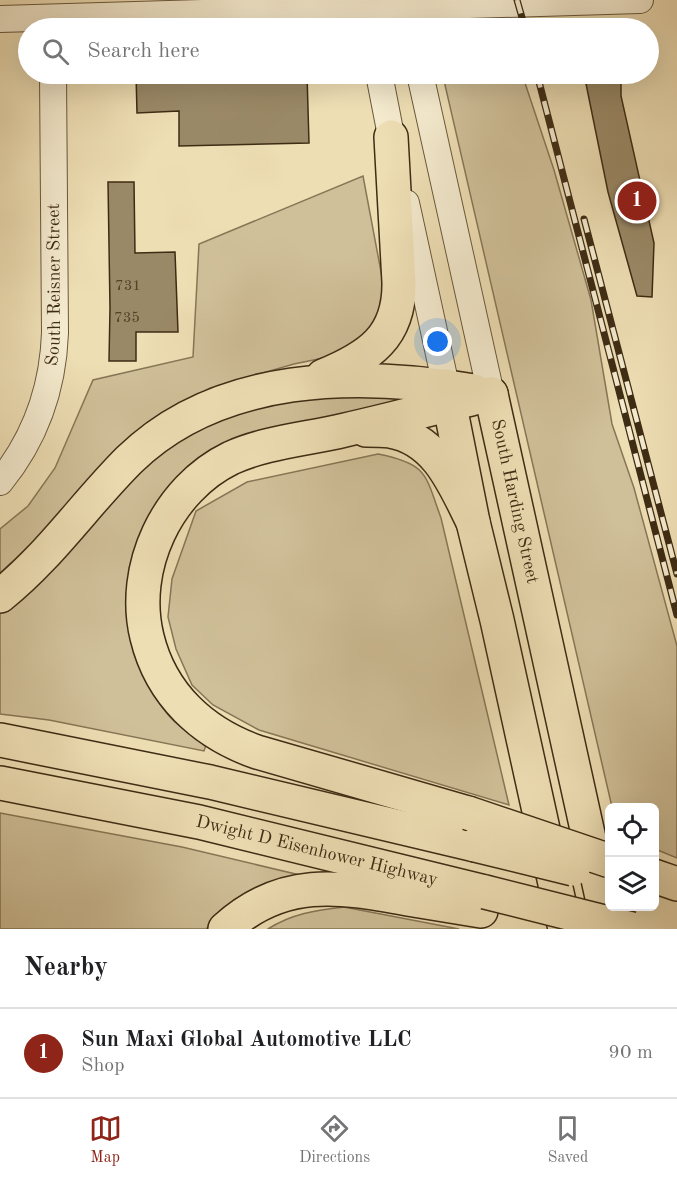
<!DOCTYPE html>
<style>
body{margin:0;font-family:"Old Standard TT",serif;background:#f6f6f6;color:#202124}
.controls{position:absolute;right:18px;bottom:18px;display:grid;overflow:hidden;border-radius:9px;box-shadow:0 6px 24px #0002}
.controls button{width:54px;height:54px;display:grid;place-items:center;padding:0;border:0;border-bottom:2px solid #e0e0e0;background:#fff;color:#202124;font:30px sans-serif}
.you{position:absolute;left:438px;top:342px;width:21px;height:21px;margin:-15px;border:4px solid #fff;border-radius:50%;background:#1a73e8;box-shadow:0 0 0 9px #1a73e833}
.badge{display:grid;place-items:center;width:39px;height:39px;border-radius:50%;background:#8f2418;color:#fff;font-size:20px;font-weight:700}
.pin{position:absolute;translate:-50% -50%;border:3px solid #fff;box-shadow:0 2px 6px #0006}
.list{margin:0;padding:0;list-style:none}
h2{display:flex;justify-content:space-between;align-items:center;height:78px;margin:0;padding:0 24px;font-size:26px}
h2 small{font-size:20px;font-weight:400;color:#757577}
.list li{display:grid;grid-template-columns:39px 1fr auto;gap:18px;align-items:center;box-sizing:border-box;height:90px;padding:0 24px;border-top:2px solid #e0e0e0}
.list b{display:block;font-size:22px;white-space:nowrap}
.list p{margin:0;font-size:20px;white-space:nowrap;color:#757577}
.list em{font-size:20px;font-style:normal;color:#757577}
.icon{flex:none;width:33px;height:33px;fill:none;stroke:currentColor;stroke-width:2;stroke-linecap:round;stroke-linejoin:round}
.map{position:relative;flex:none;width:677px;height:929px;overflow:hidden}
.search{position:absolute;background:#fff;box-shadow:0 6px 24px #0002;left:18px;right:18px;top:18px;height:66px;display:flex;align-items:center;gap:15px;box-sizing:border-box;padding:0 21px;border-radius:33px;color:#757577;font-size:22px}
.sheet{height:168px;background:#fff}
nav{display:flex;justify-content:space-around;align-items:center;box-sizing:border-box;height:84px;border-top:2px solid #e0e0e0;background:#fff;font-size:16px;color:#757577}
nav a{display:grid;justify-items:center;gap:3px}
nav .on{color:#8f2418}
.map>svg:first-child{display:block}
</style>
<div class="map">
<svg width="677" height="929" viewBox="0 0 677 929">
<rect width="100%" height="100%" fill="#eedeb4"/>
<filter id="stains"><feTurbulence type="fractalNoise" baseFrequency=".00333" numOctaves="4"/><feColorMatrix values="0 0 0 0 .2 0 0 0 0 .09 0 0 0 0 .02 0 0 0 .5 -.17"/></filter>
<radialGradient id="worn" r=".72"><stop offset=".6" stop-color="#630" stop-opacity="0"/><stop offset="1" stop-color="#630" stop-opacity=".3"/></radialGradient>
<!-- green -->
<path fill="#d0c099" stroke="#877656" stroke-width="1.5" d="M445,74h77l32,96 37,130 21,124 22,64 43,158v212l-22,-9 -1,-41 -42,-1 -167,-722z
M363,176l22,117 -15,43 -32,19 -44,9 -84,24 -66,37 -50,50 -55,62 -39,36v-44l28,-23 27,-38 38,-88 100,-23 6,-113z
M397,388l-3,14 -150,34 -96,86 3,167c17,31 26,37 56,53l-3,9 -155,-31 -49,-6v-104l167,-167 56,-25 72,-19z
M378,454c50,10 47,20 63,64l68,287 -250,-75 -46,-25 -21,-20 -16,-36 -8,-32 4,-38 24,-68 51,-29z
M0,813l182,34 122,29 -71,27 -27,26h-206z
M344,907l115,22h-191c23,-15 48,-19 76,-22z"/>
<!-- building -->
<path fill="#9a8967" stroke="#3e2c14" stroke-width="1.5" d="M136,74h171l2,69 -130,3v-35l-42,2z
M584,74h37v22l33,147 -2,54 -15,-1 -29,-104z
M108,182h26l1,71 40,-1 3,80h-42v29h-27l1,-53z"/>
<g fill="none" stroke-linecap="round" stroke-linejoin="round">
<defs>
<g id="minor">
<path d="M0,19l640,-19"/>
<path d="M378,28l7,-20 20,20"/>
<path d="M379,74l16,82"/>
<path d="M420,74l71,320"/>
<path d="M406,203l40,183"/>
<path id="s1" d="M0,482c35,-43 53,-94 55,-149l-2,-259"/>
</g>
<g id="major">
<path d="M446,386l27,136 24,98 68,309"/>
<path id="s2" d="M491,394l118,535"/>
</g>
<g id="highway">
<path d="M323,376c46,-19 77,-39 76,-94l-8,-145"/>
<path d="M366,430c8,0 16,0 24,1 47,8 64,53 83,91"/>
<path d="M0,596c50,-40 84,-91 129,-136 90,-88 229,-89 345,-69"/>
<path d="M0,740l210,42 265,63"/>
<path id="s3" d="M0,783l199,39 286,70"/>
<path d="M468,813l-211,-61c-54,-19 -96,-57 -110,-115 -17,-69 20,-148 84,-179 35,-16 77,-19 114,-28 49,-11 97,-24 146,-36"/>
<path d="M654,876l23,8"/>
<path d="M225,929c57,-52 113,-43 183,-30 24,4 48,8 73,12"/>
</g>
</defs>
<!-- minor casing -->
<use href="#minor" stroke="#6a583c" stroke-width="28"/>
<!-- major casing -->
<use href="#major" stroke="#3e2c14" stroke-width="36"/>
<!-- highway casing -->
<use href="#highway" stroke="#3e2c14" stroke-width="36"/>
<!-- minor -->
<use href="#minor" stroke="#f4eace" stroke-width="26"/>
<!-- major -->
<use href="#major" stroke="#eedeb4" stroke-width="33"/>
<!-- highway -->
<use href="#highway" stroke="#eedeb4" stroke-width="33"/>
<defs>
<path id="rail" d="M517,0l8,28
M537,74l140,541
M584,219l93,355"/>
</defs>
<!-- rail casing -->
<use href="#rail" stroke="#3e2c14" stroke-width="7"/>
<!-- rail -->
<use href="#rail" stroke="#f4eace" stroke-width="4.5" stroke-dasharray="14" stroke-linecap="butt"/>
<defs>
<path id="highway-bridge" d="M468,813l142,48
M475,845l98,24
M485,892l147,37"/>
</defs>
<!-- highway-bridge casing -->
<use href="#highway-bridge" stroke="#3e2c14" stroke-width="36" stroke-linecap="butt"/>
<!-- highway-bridge -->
<use href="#highway-bridge" stroke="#eedeb4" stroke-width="33"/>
</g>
<g text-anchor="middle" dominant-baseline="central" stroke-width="4.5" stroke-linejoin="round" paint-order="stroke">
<!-- number labels -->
<g font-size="15" fill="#554329">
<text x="128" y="286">731</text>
<text x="127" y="318">735</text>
</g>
<!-- street labels -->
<g font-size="18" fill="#3e2c14" stroke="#f4eace">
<text stroke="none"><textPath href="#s1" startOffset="210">South Reisner Street</textPath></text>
<text stroke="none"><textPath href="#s2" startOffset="110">South Harding Street</textPath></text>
<text stroke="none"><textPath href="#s3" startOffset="324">Dwight D Eisenhower Highway</textPath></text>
</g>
</g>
<rect width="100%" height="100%" filter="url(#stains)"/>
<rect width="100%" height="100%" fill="url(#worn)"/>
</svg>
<div class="controls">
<button><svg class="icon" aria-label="locate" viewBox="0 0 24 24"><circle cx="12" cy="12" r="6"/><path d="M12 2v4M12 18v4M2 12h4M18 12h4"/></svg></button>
<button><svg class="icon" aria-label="layers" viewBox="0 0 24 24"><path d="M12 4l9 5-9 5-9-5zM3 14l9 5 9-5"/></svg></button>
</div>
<div class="you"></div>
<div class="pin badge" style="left:637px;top:201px">1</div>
<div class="search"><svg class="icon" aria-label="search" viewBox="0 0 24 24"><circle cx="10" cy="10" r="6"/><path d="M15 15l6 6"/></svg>Search here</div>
</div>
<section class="sheet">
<h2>Nearby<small></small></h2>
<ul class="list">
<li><span class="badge">1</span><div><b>Sun Maxi Global Automotive LLC</b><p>Shop</p></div><em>90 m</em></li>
</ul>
</section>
<nav>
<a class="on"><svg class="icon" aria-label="map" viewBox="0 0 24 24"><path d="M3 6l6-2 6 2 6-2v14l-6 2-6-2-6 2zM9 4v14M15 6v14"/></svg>Map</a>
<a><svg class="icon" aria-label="directions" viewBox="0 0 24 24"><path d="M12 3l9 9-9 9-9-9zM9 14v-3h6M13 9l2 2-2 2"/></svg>Directions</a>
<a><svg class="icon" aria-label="saved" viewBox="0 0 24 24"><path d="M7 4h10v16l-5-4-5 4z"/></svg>Saved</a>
</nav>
